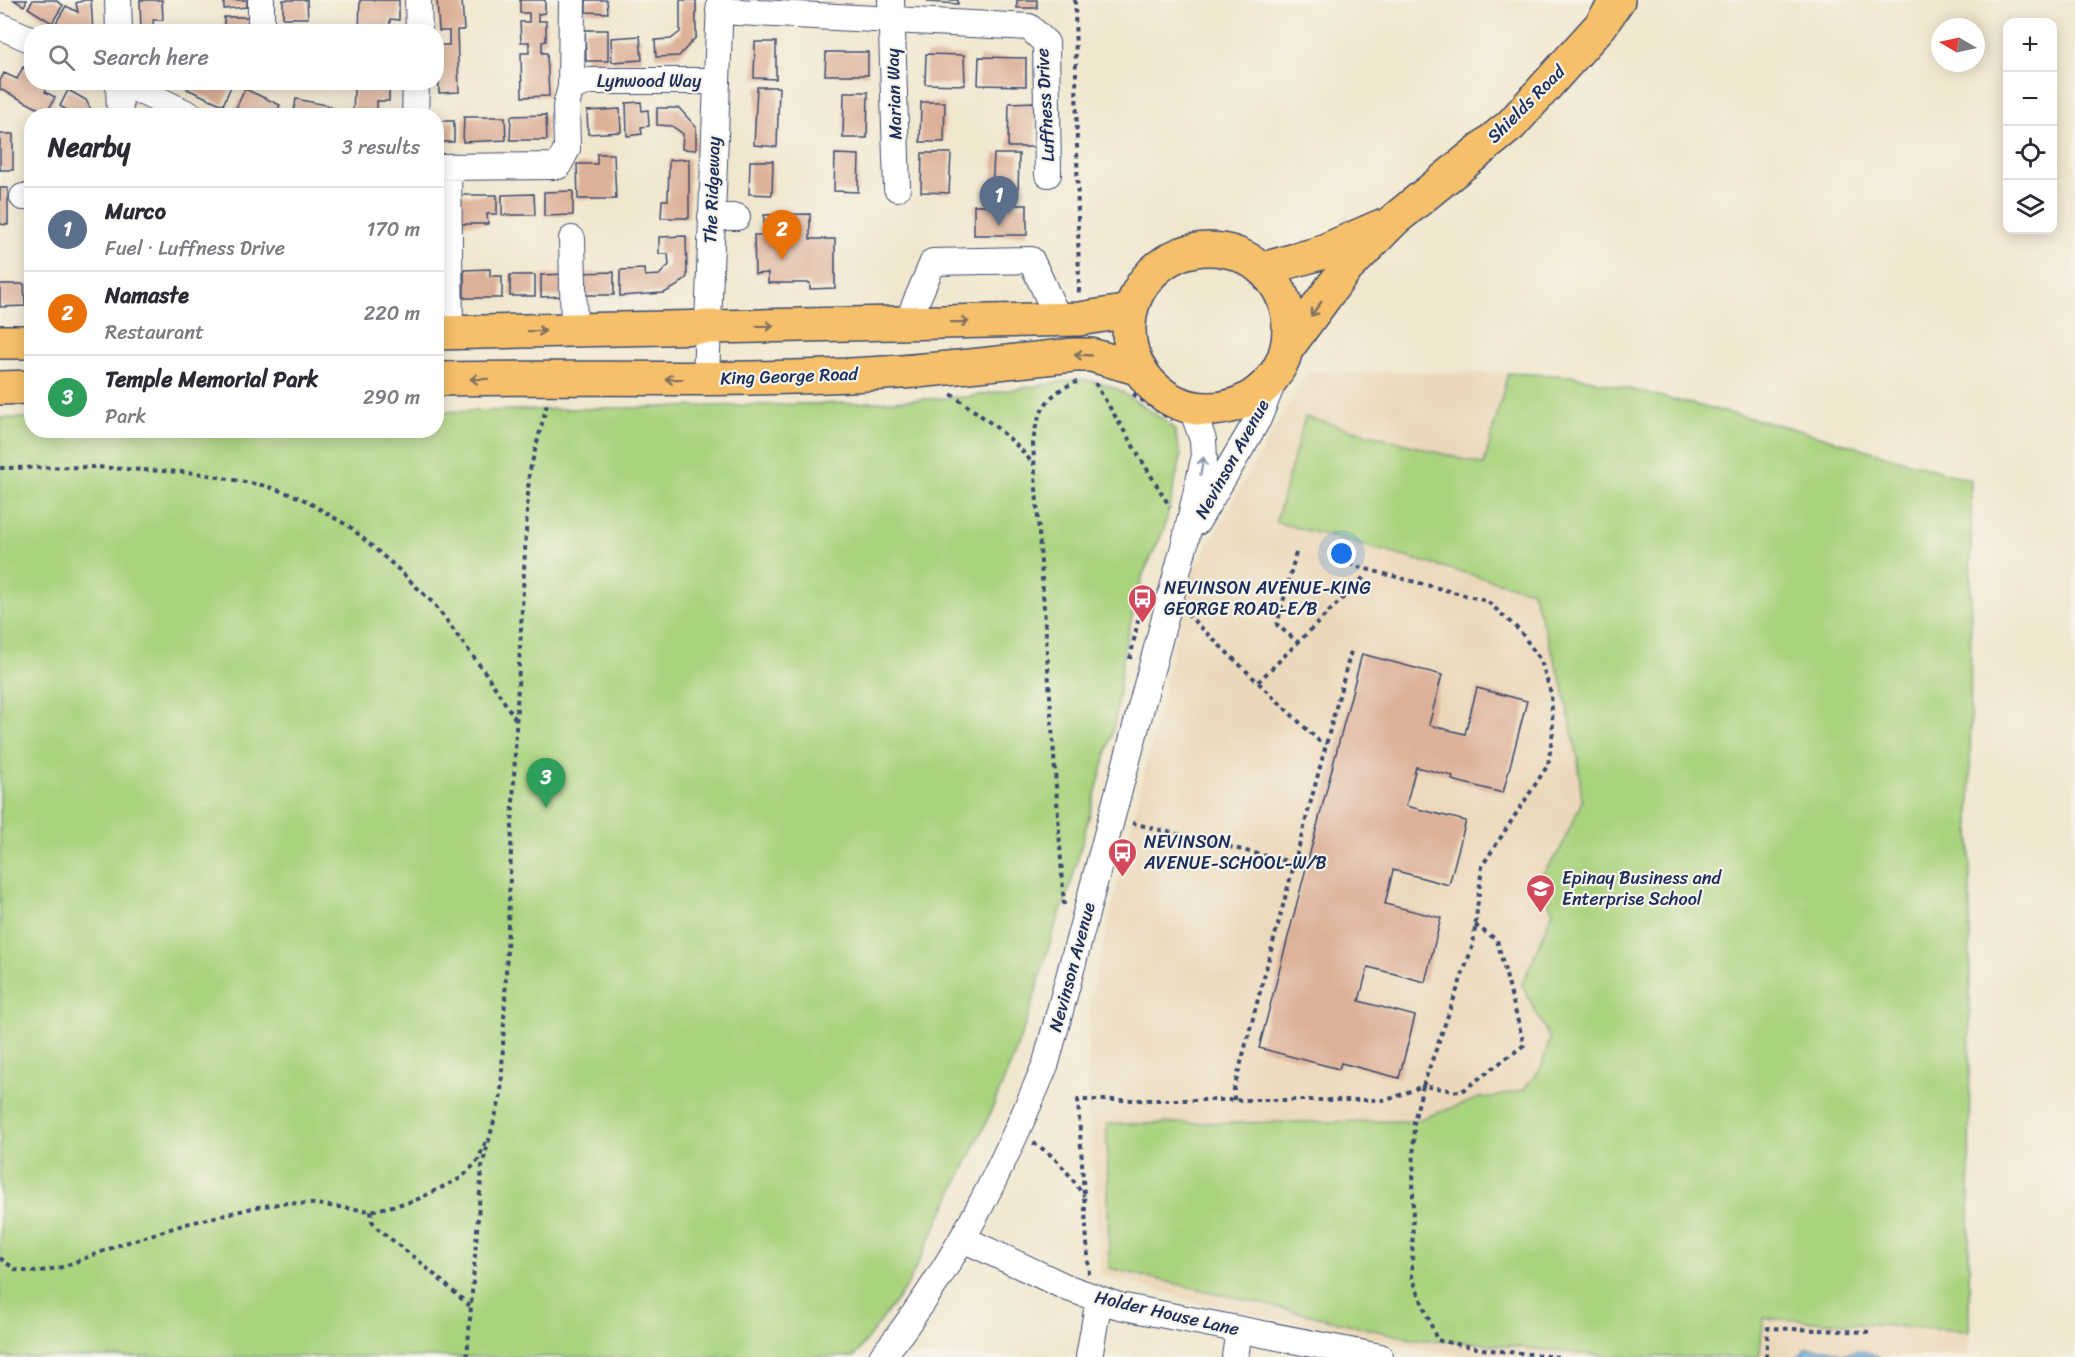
<!DOCTYPE html>
<meta charset="utf-8">
<style>
body{margin:0;font-family:Sriracha,sans-serif;background:#f7f7f7;color:#2b2b33}
.controls{position:absolute;right:18px;top:18px;display:grid;overflow:hidden;border-radius:12px;box-shadow:0 3px 15px #0003}
.controls button{width:54px;height:54px;display:grid;place-items:center;padding:0;border:0;border-bottom:2px solid #e1e1e2;background:#fff;color:#2b2b33;font:30px sans-serif}
.compass{position:absolute;left:1931px;top:18px;width:54px;height:54px;border-radius:50%;background:#fff;box-shadow:0 3px 15px #0003;rotate:279deg}
.you{position:absolute;left:1342px;top:554px;width:21px;height:21px;margin:-15px;border:4px solid #fff;border-radius:50%;background:#1a73e8;box-shadow:0 0 0 9px #1a73e833}
.badge{display:grid;place-items:center;width:39px;height:39px;border-radius:50%;background:#db2777;color:#fff;font-size:20px;font-weight:700}
.pin{position:absolute;translate:-50% -50px;filter:drop-shadow(0 2px 3px #0008)}
.pin::after{content:'';position:absolute;top:32px;width:21px;height:18px;background:inherit;clip-path:polygon(0 0,100% 0,50% 100%)}
.list{margin:0;padding:0;list-style:none}
h2{display:flex;justify-content:space-between;align-items:center;height:78px;margin:0;padding:0 24px;font-size:26px}
h2 small{font-size:20px;font-weight:400;color:#7c7c81}
.list li{display:grid;grid-template-columns:39px 1fr auto;gap:18px;align-items:center;box-sizing:border-box;height:84px;padding:0 24px;border-top:2px solid #e1e1e2}
.list b{display:block;font-size:22px;white-space:nowrap}
.list p{margin:0;font-size:20px;white-space:nowrap;color:#7c7c81}
.list em{font-size:20px;font-style:normal;color:#7c7c81}
.icon{flex:none;width:33px;height:33px;fill:none;stroke:currentColor;stroke-width:2;stroke-linecap:round;stroke-linejoin:round}
.map{position:relative;flex:none;width:2075px;height:1357px;overflow:hidden}
.search{position:absolute;background:#fff;box-shadow:0 3px 15px #0003;left:24px;top:24px;width:420px;height:66px;display:flex;align-items:center;gap:15px;box-sizing:border-box;padding:0 21px;border-radius:24px;color:#7c7c81;font-size:22px}
.panel{position:absolute;background:#fff;box-shadow:0 3px 15px #0003;left:24px;top:108px;width:420px;height:330px;border-radius:24px}
.map>svg:first-child{display:block}
</style>
<div class="map">
<svg width="2075" height="1357" viewBox="0 0 2075 1357">
<rect width="100%" height="100%" fill="#f7f3e8"/>
<filter id="ink" filterUnits="userSpaceOnUse"><feTurbulence type="fractalNoise" baseFrequency=".0167" numOctaves="2"/><feDisplacementMap in="SourceGraphic" scale="12" xChannelSelector="R" yChannelSelector="G"/><feConvolveMatrix kernelMatrix="1 2 1 2 8 2 1 2 1" color-interpolation-filters="sRGB"/></filter>
<filter id="wash" filterUnits="userSpaceOnUse"><feTurbulence type="fractalNoise" baseFrequency=".008" numOctaves="4" result="noise"/><feDisplacementMap in="SourceGraphic" scale="24" xChannelSelector="R" yChannelSelector="G"/><feGaussianBlur stdDeviation="1.35" result="paint"/><feColorMatrix in="noise" values="0 0 0 0 0 0 0 0 0 0 0 0 0 0 0 0 0 1.4 0 .05"/><feComposite in="paint" operator="in"/></filter>
<g filter="url(#wash)">
<rect width="100%" height="100%" fill="#f1e7cf"/>
<!-- built -->
<path fill="#ebd8ba" d="M1307,372l201,1 66,3 214,51 183,53 -2,877h-484l-53,-6 -230,-47 -101,-30 -14,-174 2,-96 103,-432z"/>
<!-- green -->
<path fill="#aad37e" stroke="#62816e" stroke-width="1.5" d="M1508,373l66,3 214,51 183,53 -2,851 -205,-13 -5,39h-145l-133,-14 -69,-4 -303,-71 -2,-144 307,-3 66,-23 14,-1 30,-8 17,-21 9,-29 -28,-54 31,-74 -15,-31 22,-30 22,-49 -4,-42 -16,-77 -30,-91 -256,-69 29,-105 179,48z
M1079,379l22,4 16,6 47,31 10,9 7,27 -13,57 -5,19 -20,42 -19,75 -9,73 -47,172 -15,38 -22,76 -20,56 -25,59 -79,163 -53,71h-854v-939h31l1,12h404l1,-18 418,-9 110,-6z"/>
<!-- water -->
<path fill="#66aedd" stroke="#406e9e" stroke-width="1.5" d="M1807,1348l21,1 15,5 16,-4 17,5 3,2h-81z"/>
<g id="blocks">
<!-- building -->
<path fill="#ddb098" d="M14,0h13l-3,6z
M33,0h22l8,5 -11,18 -24,-15z
M85,0h6l2,32h-24l-15,-6 12,-20 12,6 -2,-9z
M140,0h22l1,20h-10l1,12h-13z
M224,0h23v7l-23,2z
M283,0h24l1,18h-25z
M360,0h39v20l-9,-1v13h-31z
M437,0h25l2,30h-7l2,62 -20,1 -1,-48h11v-14h-10z
M520,0h25v13l-7,1v7h8v20l-4,1v11h5l2,43 -27,1 -1,-44h8v-11h-8l-1,-20h9v-9h-9z
M586,0h21l1,13 -22,-1z
M680,0h16v37l-17,19 -23,1 -1,-17 16,-1 9,-7z
M928,0h30v4l-30,-2z
M1017,0h20v8h-20z
M224,17h25v15h-25z
M585,30h23v31h-22z
M640,36l2,24 -30,2 -1,-24z
M755,42h21v37l-22,-1z
M826,52h42v23h-43z
M926,54l38,1 1,30 -40,-1z
M979,57l47,1v28l-48,-1z
M23,67l9,4v11h17l-4,10 10,5 -8,16 -47,-24v-8l4,-8 13,6z
M190,82h39l3,2 -9,21 -36,-16z
M364,82h25v19h-12v10l11,1v4h-35l1,-29h10z
M757,87h22l-2,60 -23,-2z
M245,89l35,16 -5,11h-28l-12,-6z
M68,90l18,10 8,16h-23l-3,-5 -8,-5z
M844,92h24l-1,46h-24z
M296,99l35,7 -1,10h-37z
M641,102l1,9 6,-1 1,16 -8,1 1,7 -15,2 -1,-33z
M921,102h24l-1,40h-24z
M1035,102l1,45h-28l1,-44z
M657,108h22l17,19v23l-14,-1 1,-15 -11,-8 -15,-1z
M620,109l1,23 -33,2 -1,-23z
M546,115l1,25h-37l1,-24z
M464,117h41l1,23 -43,2z
M436,121h18v21h-18z
M0,134h13v36h-13z
M922,153h29l-2,40 -28,-1z
M597,154h17l2,45h-38l-1,-35h20z
M835,154l24,1 -1,37 -24,-1z
M994,154h25l-1,39 -26,-1z
M689,159v59h-28l1,-18h6l1,-40z
M750,161h23l-1,34 -23,-1z
M0,188h8v37l-8,-1z
M573,191v24l-29,1v-24z
M534,194l1,21h-33v-20z
M457,195h40v19h-10l1,10h-32z
M974,205h53v30h-53z
M810,214v25h25v49l-25,1v-6h-42v-10l-13,1 -1,-39h10v-20z
M686,236l1,41 -10,9 -13,7 -44,3v-26l24,-1 1,7 14,-1 10,-10 -1,-11h-9v-17z
M490,269v7h12v22h-38v-28z
M614,272v23h-33l-1,-22z
M568,274v22l-27,1v-22z
M510,275h25v21h-25z
M0,284h24l1,22 -25,1z
M27,284h5v22h-4z
M1362,654l80,21 -13,50 36,9 12,-46 50,13 -24,92 -51,-13 1,-4 -37,-9 -10,39 60,15 -17,64 -56,-15 -8,34 56,14 -16,64 -57,-15 -9,34 56,15 -16,62 -58,-15 -2,6 -80,-21z"/>
</g>
</g>
<g filter="url(#ink)">
<use href="#blocks" fill-opacity="0" stroke="#3b4b6f" stroke-width="1.5"/>
<g fill="none" stroke-linecap="round" stroke-linejoin="round">
<defs>
<path id="minor" d="M118,0l1,32
M261,0v32
M418,0l1,32
M891,0l6,188
M719,11l310,16 17,16 2,131
M0,26l32,14
M119,82l1,34
M122,82l70,34
M571,87l1,-87
M415,116l1,-34
M436,167l122,-1 9,-17 -1,-43 5,-19 19,-6h127
M448,167l2,166
M23,197h9
M711,217h26
M572,239l2,92
M907,323l26,-61 98,-2 28,60
M706,379l14,-379
M1197,522l61,-103 19,-47
M963,1239l105,49 51,18 261,51
M882,1357c73,-91 120,-187 164,-294l139,-520 19,-84 -1,-19 -11,-32
M1089,1357l10,-58
M1235,1357l4,-27"/>
<path id="highway" d="M1129 329a80 80 0 1 1 160 0a80 80 0 1 1-160 0Z
M1263,269l54,-15 62,-27
M436,333l643,-14 51,-8
M0,342h32
M1288,347l56,-76 50,-51 117,-95 90,-100 17,-25
M436,379c155,-3 310,4 465,-7 57,-4 114,-11 172,-17h18l49,14
M0,388l32,-1"/>
</defs>
<!-- minor casing -->
<use href="#minor" stroke="#3b4b6f" stroke-width="28"/>
<!-- highway casing -->
<use href="#highway" stroke="#3b4b6f" stroke-width="36"/>
<!-- path -->
<path stroke="#3b4b6f" stroke-width="4" stroke-dasharray="4.5 4.5" stroke-linecap="butt" d="M1075,0l4,293
M1095,383l75,124
M951,394c30,22 60,41 83,71
M1133,394l39,26
M0,468l93,-1 104,6 69,13 35,12 49,29 47,41 37,36 53,71 29,45
M1296,553l-19,72 21,17
M1187,614l132,127 8,2
M1130,659l11,-53 7,-17
M1258,682l106,-105
M1132,823l163,40
M1064,905l-31,-461c3,-30 14,-52 44,-62
M1475,925l22,15 27,105 -63,47 -38,-6 -9,35 -2,156 25,63 44,9 77,8
M1234,1100v-11l117,-438
M1033,1143c23,12 37,32 51,53
M371,1211l1,10 5,7 43,34 51,45
M0,1258l16,12 20,2 26,-5 60,-23 64,-20 71,-17 29,-4 28,1 57,7 43,-10 47,-23 16,-16 9,-21
M1089,1274l-11,-174h309l36,-14 50,-141 9,-79 66,-101 5,-34 -2,-38 -10,-32 -21,-30 -33,-30 -136,-36
M467,1357l15,-191 19,-71 16,-390 12,-231 18,-70
M1766,1357l2,-29 101,4"/>
<!-- minor -->
<use href="#minor" stroke="#fff" stroke-width="26"/>
<!-- highway -->
<use href="#highway" stroke="#f6c06b" stroke-width="33"/>
</g>
<!-- one-way arrows -->
<defs><path id="oneway-shaft" d="M-6 0H5M1.5-3L5.5 0L1.5 3" fill="none" stroke-width="1.6" stroke-linecap="round" stroke-linejoin="round" transform="scale(1.5)"/></defs>
<g stroke="#7e7064">
<use href="#oneway-shaft" transform="translate(1316 309) rotate(127)"/>
<use href="#oneway-shaft" transform="translate(960 322) rotate(-1)"/>
<use href="#oneway-shaft" transform="translate(765 326) rotate(-1)"/>
<use href="#oneway-shaft" transform="translate(537 331) rotate(-1)"/>
<use href="#oneway-shaft" transform="translate(1083 355) rotate(-177)"/>
<use href="#oneway-shaft" transform="translate(479 379) rotate(179)"/>
<use href="#oneway-shaft" transform="translate(674 379) rotate(-179)"/>
</g>
<use stroke="#8d97ae" href="#oneway-shaft" transform="translate(1202 466) rotate(-80)"/>
</g>
<!-- icons -->
<defs>
<symbol id="bus-pin" viewBox="-11 -11 22 30"><path d="M0 17L-7.5 6A9.5 9.5 0 1 1 7.5 6Z" fill="#d1495b" stroke="#f7f3e8"/><path d="M-5-6H5V4H4V6H2V4H-2V6H-4V4H-5ZM-3.5-4V0h7V-4ZM-3.5 1.2v1.5H-2V1.2ZM2 1.2v1.5H3.5V1.2Z" fill="#fff"/></symbol>
<symbol id="school-pin" viewBox="-11 -11 22 30"><path d="M0 17L-7.5 6A9.5 9.5 0 1 1 7.5 6Z" fill="#d1495b" stroke="#f7f3e8"/><path d="M0-5L7-2L0 1L-7-2ZM-4 1L0 2.5L4 1V4Q0 6-4 4Z" fill="#fff"/></symbol>
</defs>
<g fill-rule="evenodd">
<use href="#bus-pin" x="1126" y="582" width="33" height="45"/>
<use href="#bus-pin" x="1106" y="836" width="33" height="45"/>
<use href="#school-pin" x="1524" y="872" width="33" height="45"/>
</g>
<g text-anchor="middle" dominant-baseline="central" stroke-width="4.5" stroke-linejoin="round" paint-order="stroke">
<!-- street labels -->
<g font-size="18" fill="#1b2f5e" stroke="#f7f3e8">
<text x="649" y="81">Lynwood Way</text>
<text transform="translate(894 94) rotate(-92)">Marian Way</text>
<text transform="translate(1526 104) rotate(-45)">Shields Road</text>
<text transform="translate(1045 105) rotate(-93)">Luffness Drive</text>
<text transform="translate(712 190) rotate(-88)">The Ridgeway</text>
<text transform="translate(789 376) rotate(-2)">King George Road</text>
<text transform="translate(1232 459) rotate(-61)">Nevinson Avenue</text>
<text transform="translate(1072 967) rotate(-75)">Nevinson Avenue</text>
<text transform="translate(1167 1313) rotate(13)">Holder House Lane</text>
</g>
<!-- poi labels -->
<g font-size="18" fill="#1b2f5e" stroke="#f7f3e8" text-anchor="start">
<text x="1164" y="588">NEVINSON AVENUE-KING<tspan x="1164" dy="21">GEORGE ROAD-E/B</tspan></text>
<text x="1144" y="842">NEVINSON<tspan x="1144" dy="21">AVENUE-SCHOOL-W/B</tspan></text>
<text x="1562" y="878">Epinay Business and<tspan x="1562" dy="21">Enterprise School</tspan></text>
</g>
</g>
</svg>
<div class="controls">
<button>+</button>
<button>−</button>
<button><svg class="icon" aria-label="locate" viewBox="0 0 24 24"><circle cx="12" cy="12" r="6"/><path d="M12 2v4M12 18v4M2 12h4M18 12h4"/></svg></button>
<button><svg class="icon" aria-label="layers" viewBox="0 0 24 24"><path d="M12 4l9 5-9 5-9-5zM3 14l9 5 9-5"/></svg></button>
</div>
<svg class="compass" viewBox="-18 -18 36 36"><path d="M0-13l5 13h-10z" fill="#e53935"/><path d="M0 13l5-13h-10z" fill="#7c7c81"/></svg>
<div class="you"></div>
<div class="pin badge" style="left:999px;top:226px;background:#5c6f8a">1</div>
<div class="pin badge" style="left:782px;top:260px;background:#e8710a">2</div>
<div class="pin badge" style="left:546px;top:808px;background:#2e9e5b">3</div>
<div class="search"><svg class="icon" aria-label="search" viewBox="0 0 24 24"><circle cx="10" cy="10" r="6"/><path d="M15 15l6 6"/></svg>Search here</div>
<section class="panel">
<h2>Nearby<small>3 results</small></h2>
<ul class="list">
<li><span class="badge" style="background:#5c6f8a">1</span><div><b>Murco</b><p>Fuel · Luffness Drive</p></div><em>170 m</em></li>
<li><span class="badge" style="background:#e8710a">2</span><div><b>Namaste</b><p>Restaurant</p></div><em>220 m</em></li>
<li><span class="badge" style="background:#2e9e5b">3</span><div><b>Temple Memorial Park</b><p>Park</p></div><em>290 m</em></li>
</ul>
</section>
</div>
